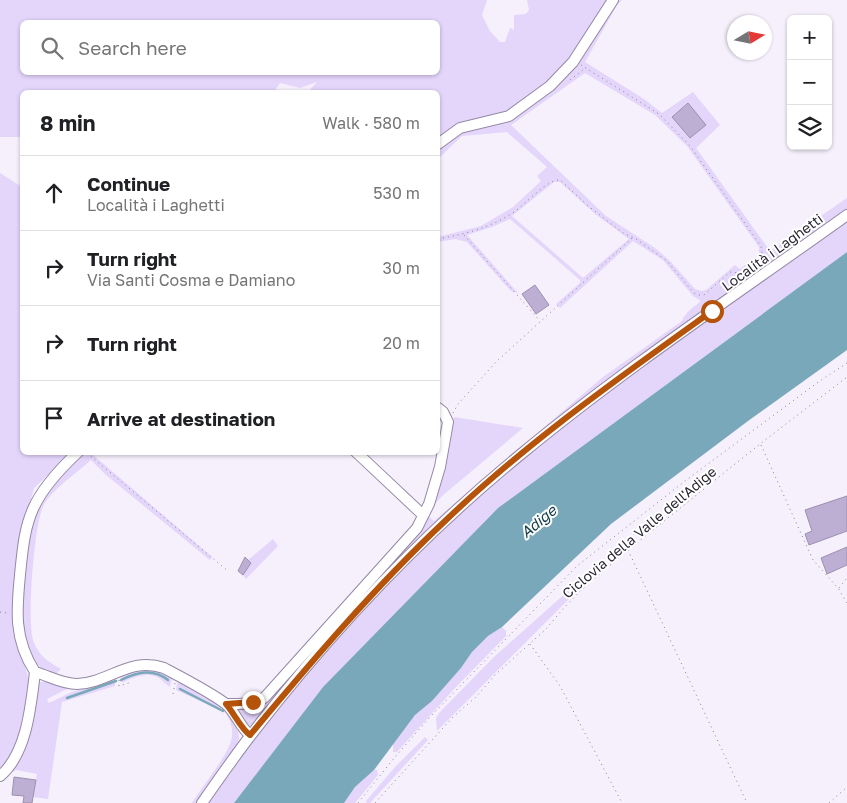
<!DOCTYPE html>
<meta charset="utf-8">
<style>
body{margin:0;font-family:"Golos Text",sans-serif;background:#f6f6f6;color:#202124}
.controls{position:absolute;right:15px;top:15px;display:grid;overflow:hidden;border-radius:8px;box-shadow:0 1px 4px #0004}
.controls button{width:45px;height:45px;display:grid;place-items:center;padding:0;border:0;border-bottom:1px solid #e0e0e0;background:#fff;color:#202124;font:25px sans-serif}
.compass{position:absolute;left:727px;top:15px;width:45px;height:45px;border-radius:50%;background:#fff;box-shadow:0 1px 4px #0004;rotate:80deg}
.stop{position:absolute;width:15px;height:15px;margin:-11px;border:4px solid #b45309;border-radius:50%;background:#fff}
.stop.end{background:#b45309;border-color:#fff;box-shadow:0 1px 5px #0008}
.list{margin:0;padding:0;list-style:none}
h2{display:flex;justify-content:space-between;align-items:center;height:65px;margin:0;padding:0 20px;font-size:21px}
h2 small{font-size:16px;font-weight:400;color:#757577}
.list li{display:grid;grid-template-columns:32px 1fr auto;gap:15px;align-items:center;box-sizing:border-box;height:75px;padding:0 20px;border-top:1px solid #e0e0e0}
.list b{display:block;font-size:19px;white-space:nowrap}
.list p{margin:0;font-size:16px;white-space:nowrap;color:#757577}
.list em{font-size:16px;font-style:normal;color:#757577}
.icon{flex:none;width:28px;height:28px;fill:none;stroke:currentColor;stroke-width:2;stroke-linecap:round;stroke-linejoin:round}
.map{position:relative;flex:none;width:847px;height:803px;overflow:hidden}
.search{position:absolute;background:#fff;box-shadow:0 1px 4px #0004;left:20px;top:20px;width:420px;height:55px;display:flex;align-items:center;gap:12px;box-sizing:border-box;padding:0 18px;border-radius:8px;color:#757577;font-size:19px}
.panel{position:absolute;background:#fff;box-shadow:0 1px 4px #0004;left:20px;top:90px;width:420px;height:365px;border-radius:8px}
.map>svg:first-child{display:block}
</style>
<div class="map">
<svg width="847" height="803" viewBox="0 0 847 803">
<rect width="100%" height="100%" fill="#f5f0fc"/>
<!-- green -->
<path fill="#e4d5fb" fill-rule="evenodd" d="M0,0h487l-5,15 8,16 10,11h5l5,-14 4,2v-15l12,-1 3,-4 -2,-10h82l-50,75 -52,39 -69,26v-48h-130l9,-10 -17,6 -20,-5 -6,9h-252v45h-22zM22,22h416v50h-416z
M615,0h7l-5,5 -32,57 59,37 18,14 31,-21 27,33 -24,23 74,103 77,-53v14l-71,50 -16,7 -134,97 -2,5 -173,138 -21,19 -174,195 -4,2h-3l-8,-9 -3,-7 21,-5 167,-190 8,7 169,-144 79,-56c3,-9 12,-14 19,-20l-8,-5 -30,-36 -30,-19 -73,67 -4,-4 24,-21v-3l-70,-61 -18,8 -25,8 51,58 -7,-2 -44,-49 -12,-3 -17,3v-5l43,-11 32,-19 28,-26 -4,-5 10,-9 -40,-35 -45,4 -24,23v-12l17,-15 27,-7 66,-34zM585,73l70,42 32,31 72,101v7l-19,15 -5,-4 -29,25 -4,1 -7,-2 -25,-28 -15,-13 -49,-32 -95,-91zM554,182h6l35,32 34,25 -46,39 -71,-62z
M0,173l22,14v265l49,1 -37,35 -13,50 1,119 7,23 -7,53 -13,29 -9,8z
M847,218v34l-349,256 -175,179 -89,116h-29l50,-69 117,-136 90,-88 117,-99z
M454,417l69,11 -81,68 -9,10z
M83,453h11l-2,1 120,103 -2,3 -104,-85 -15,-15c-14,13 -43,32 -49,49 -8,21 -16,116 -8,134 6,14 15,19 27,26l-6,6c-10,-4 -18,-9 -24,-18 -16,-27 -10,-102 -1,-131 5,-20 36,-63 53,-73z
M273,539l5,7 -32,33 -3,-4 7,-12 -2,-3z
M586,575l3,4 -152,152 -1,-13 3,-5 56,-57z
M502,627l4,4v5l-50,51 -59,65h-4v-8l22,-29 17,-14 29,-33 11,-16 16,-16z
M150,668l18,6 4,4 -2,9c-5,-3 -8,-8 -13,-10 -12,-5 -25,1 -35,6l-2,-8 19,-6z
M115,678v8l-53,16 -14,97 -15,-2 4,-23 -21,-4 -3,2 -2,-4 22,-54c5,-7 3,-9 2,-17 0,-4 2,-9 2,-14l8,-2 26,6 -24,12 2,4 23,-11z
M181,682c12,7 41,21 49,31 4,6 9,17 9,25 -1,15 -30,51 -40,65h-7c9,-15 39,-51 40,-67 1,-8 -2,-16 -6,-23l-50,-23 1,-6z
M425,737l3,3 -58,63h-3l-1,-2 30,-35z
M374,770h3l1,5 -23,28h-11l11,-16z"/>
<!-- water -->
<path fill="#79a8ba" d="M847,252v98l-99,71 -137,103 -109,103 -14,9 -16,16 -11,16 -29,33 -17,14 -41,55 -19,17 -11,16h-110l89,-116 175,-179z"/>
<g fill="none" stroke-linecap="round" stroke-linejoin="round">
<!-- stream -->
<path stroke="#79a8ba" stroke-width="2.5" d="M121,680c16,-8 32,-12 47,0
M180,689l43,22
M67,698l49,-17"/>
</g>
<!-- building -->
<path fill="#bdaed4" stroke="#9c91ae" d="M688,103l18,22 -16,13 -18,-21z
M535,285l14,20 -13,9 -14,-20z
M847,496v35l-38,14 -4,-11 7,-3 -7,-21z
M847,547v18l-20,9 -6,-16z
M245,557l6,6 -8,12 -5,-4z
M14,777l22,3 -4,23h-9l1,-7 -12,-1z"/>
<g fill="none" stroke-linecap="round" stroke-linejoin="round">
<defs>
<path id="minor" d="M438,144l22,-16 49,-12 41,-30 23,-24 40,-62
M356,452l67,63
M35,672c14,4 27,12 42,12 32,-1 53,-28 87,-16 19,10 46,24 62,36 10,9 14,23 24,31
M35,672c-23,-35 -18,-67 -14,-107 2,-19 4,-38 12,-56 9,-21 28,-41 45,-57
M226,704c13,0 29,1 39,-7l152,-169 12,-24 11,-37 8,-45 -5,-10 -5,-4
M0,776c27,-22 31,-71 35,-104
M202,803c16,-23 32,-46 49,-68 78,-101 170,-199 269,-280 104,-86 217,-161 327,-240"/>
</defs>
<!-- minor casing -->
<use href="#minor" stroke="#9488a5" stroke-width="12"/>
<!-- path -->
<path stroke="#87828e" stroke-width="1" stroke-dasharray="1 4" stroke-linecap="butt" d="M581,65l78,49 31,32 71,100 1,7 -2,3 -20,17 -3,8
M570,80l14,-11
M464,235l76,86
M438,239c27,-5 52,-11 76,-27 12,-8 33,-33 46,-32l27,25 36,28 13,6 31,22 27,32 5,2h5l26,-23 10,1
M453,413l5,-9 38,-42 136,-124
M761,445l52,115 25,28 9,15
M87,453l141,118
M628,550l119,253
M839,588l8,-10
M0,612l8,1
M530,644l30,42 62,117
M119,680v6l13,-4
M173,694l2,-11
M358,803l37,-46 35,-40 147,-151 108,-85 132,-98 30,-20
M375,803l78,-86 23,-20 19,-22 51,-46 16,-19 19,-20 47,-40 132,-106 87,-67
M829,803l18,-16"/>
<!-- minor -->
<use href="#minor" stroke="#fff" stroke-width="10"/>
</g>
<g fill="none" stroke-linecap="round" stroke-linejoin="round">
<!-- route -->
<path stroke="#b45309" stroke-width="6" d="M253,702l-27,2c8,9 15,25 24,31 62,-74 124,-147 194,-213 82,-79 176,-145 268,-211"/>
</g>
<g text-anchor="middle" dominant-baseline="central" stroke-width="4" stroke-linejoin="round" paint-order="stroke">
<!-- street labels -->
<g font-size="14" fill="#2b2732" stroke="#fff">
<text transform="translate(772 252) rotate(-36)">Località i Laghetti</text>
<text transform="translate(639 532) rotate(-40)">Ciclovia della Valle dell'Adige</text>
</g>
<!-- water labels -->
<g font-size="15" font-style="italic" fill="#113c49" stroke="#fff">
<text transform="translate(538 521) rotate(-40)">Adige</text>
</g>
</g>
</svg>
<div class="controls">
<button>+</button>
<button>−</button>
<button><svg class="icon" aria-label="layers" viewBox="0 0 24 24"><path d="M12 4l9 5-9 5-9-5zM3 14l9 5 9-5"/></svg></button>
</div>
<svg class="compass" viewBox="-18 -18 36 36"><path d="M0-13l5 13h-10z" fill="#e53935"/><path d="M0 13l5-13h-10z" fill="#757577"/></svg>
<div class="stop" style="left:712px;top:311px"></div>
<div class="stop end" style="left:253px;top:702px"></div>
<div class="search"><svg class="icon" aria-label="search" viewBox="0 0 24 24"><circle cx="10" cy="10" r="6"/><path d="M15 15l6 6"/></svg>Search here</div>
<section class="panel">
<h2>8 min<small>Walk · 580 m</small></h2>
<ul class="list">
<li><svg class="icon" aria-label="ahead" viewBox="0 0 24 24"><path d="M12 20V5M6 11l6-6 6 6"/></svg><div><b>Continue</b><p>Località i Laghetti</p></div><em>530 m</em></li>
<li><svg class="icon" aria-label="right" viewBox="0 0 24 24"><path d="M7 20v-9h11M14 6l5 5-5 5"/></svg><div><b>Turn right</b><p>Via Santi Cosma e Damiano</p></div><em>30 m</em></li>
<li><svg class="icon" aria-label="right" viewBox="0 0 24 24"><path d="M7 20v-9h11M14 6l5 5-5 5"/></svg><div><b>Turn right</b></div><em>20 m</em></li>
<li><svg class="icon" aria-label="arrive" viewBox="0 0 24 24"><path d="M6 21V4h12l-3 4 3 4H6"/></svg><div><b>Arrive at destination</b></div></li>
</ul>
</section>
</div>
